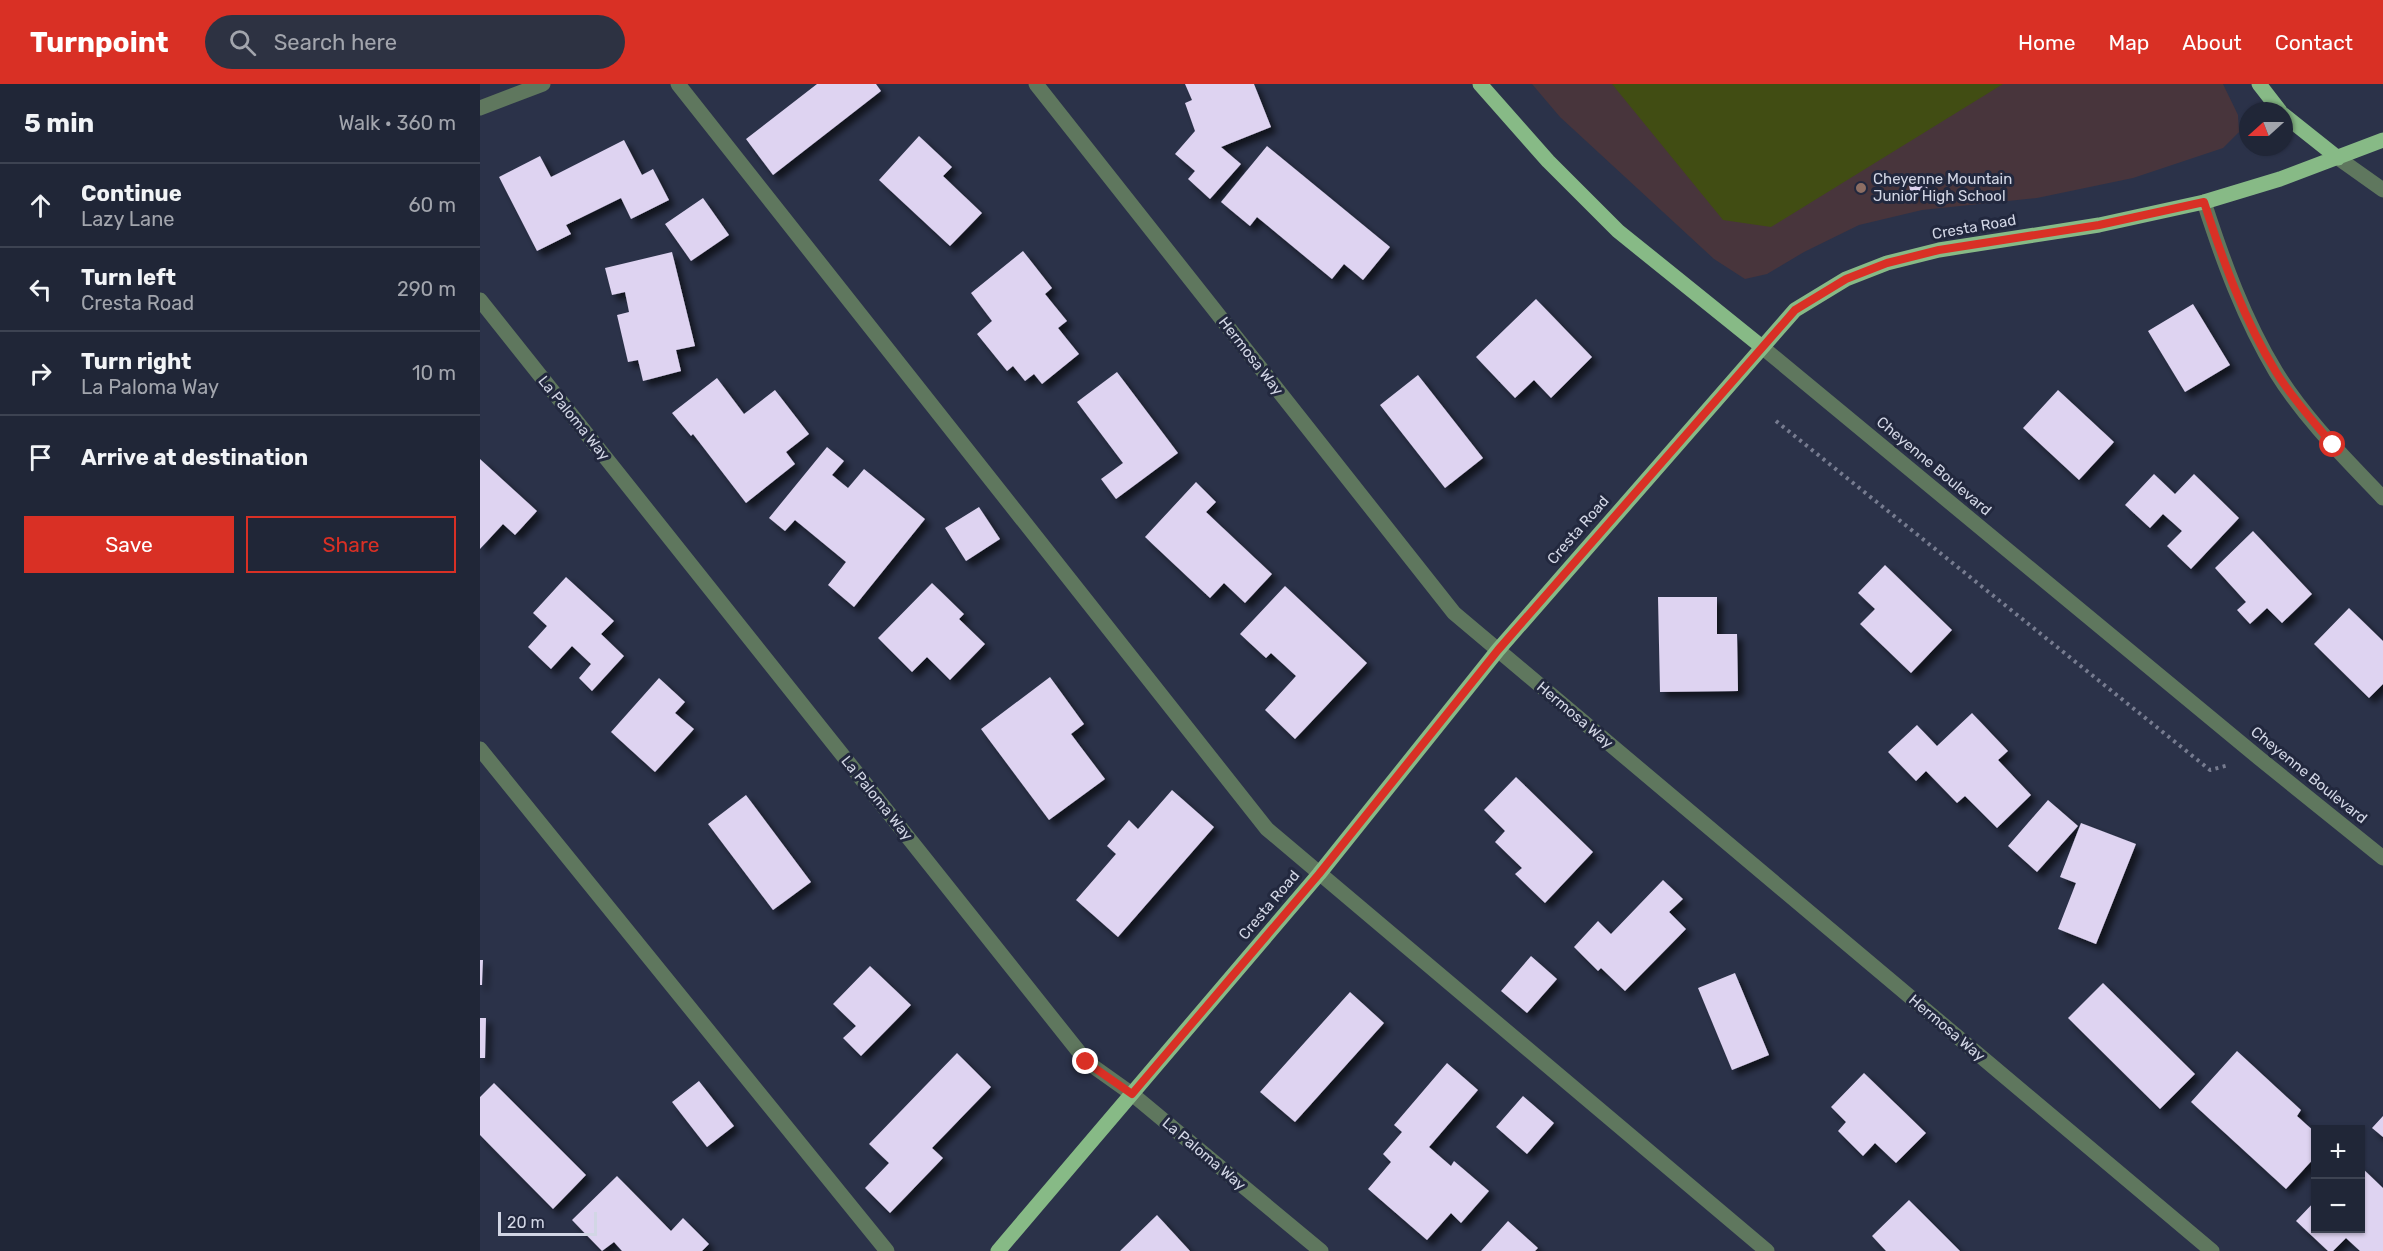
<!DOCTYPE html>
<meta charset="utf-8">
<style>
body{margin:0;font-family:Rubik,sans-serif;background:#2d3242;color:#f1f3f6}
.controls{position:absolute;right:18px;bottom:18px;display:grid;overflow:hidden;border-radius:0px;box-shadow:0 2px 4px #0004}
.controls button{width:54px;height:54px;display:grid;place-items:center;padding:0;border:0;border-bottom:2px solid #3d4352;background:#202637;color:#f1f3f6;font:30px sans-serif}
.compass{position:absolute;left:1759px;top:18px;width:54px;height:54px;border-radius:50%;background:#202637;box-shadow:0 2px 4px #0004;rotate:249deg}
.scale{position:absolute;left:18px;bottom:15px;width:99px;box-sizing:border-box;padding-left:6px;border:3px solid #d2d6e5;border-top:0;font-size:16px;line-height:21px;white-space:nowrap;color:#d2d6e5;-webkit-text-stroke:4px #22283e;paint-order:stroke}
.stop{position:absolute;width:18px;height:18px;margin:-14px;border:4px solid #d93025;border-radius:50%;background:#fff}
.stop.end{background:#d93025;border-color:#fff;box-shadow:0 2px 6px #0008}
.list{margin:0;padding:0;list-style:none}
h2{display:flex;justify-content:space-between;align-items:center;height:78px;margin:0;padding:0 24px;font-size:26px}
h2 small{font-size:20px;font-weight:400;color:#a2a5ad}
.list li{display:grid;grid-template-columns:39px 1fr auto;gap:18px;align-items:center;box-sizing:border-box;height:84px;padding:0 24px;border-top:2px solid #3d4352}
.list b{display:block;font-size:22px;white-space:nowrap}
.list p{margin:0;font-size:20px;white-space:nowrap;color:#a2a5ad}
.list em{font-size:20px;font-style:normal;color:#a2a5ad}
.actions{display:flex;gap:12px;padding:18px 24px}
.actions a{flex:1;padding:14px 0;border:2px solid #d93025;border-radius:0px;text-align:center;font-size:21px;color:#d93025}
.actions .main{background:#d93025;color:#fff}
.icon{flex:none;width:33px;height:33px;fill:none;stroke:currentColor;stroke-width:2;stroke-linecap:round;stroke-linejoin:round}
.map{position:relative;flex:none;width:1903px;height:1167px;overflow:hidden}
header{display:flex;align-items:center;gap:36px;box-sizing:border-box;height:84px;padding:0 30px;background:#d93025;color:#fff}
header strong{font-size:28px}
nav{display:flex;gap:33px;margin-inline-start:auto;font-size:21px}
.search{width:420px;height:54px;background:#2d3242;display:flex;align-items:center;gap:15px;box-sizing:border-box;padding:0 21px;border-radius:33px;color:#a2a5ad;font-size:22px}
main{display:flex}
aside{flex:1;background:#202637}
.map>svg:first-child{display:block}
</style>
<header>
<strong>Turnpoint</strong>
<div class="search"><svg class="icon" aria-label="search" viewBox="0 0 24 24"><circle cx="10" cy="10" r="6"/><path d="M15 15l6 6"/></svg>Search here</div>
<nav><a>Home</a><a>Map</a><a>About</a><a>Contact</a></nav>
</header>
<main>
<aside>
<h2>5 min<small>Walk · 360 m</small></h2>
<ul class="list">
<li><svg class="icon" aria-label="ahead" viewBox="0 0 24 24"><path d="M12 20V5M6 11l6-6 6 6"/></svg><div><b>Continue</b><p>Lazy Lane</p></div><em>60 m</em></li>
<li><svg class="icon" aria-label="left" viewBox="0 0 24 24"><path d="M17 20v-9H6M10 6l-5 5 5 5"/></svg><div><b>Turn left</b><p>Cresta Road</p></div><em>290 m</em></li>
<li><svg class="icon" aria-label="right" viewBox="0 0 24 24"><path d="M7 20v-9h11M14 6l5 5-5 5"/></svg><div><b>Turn right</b><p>La Paloma Way</p></div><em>10 m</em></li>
<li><svg class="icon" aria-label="arrive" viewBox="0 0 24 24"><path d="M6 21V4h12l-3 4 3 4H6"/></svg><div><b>Arrive at destination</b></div></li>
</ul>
<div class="actions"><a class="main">Save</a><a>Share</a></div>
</aside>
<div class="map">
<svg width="1903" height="1167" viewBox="0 0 1903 1167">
<defs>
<filter id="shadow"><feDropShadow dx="5.5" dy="5.5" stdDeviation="3" flood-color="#0009"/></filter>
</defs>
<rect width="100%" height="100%" fill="#2b3249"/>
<!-- education -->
<path fill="#48353c" d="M1052,0h691l15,31 1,17 -16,16 -90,30 -96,20 -115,12 -63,15 -55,27 -37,22 -22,5 -31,-20 -154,-142z"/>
<!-- pitch -->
<path fill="#414d13" d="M1132,0h391l-232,143 -48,-7z"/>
<!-- building -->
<path fill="#ded3f1" filter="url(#shadow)" d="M337,0h59l5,7 -108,84 -27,-36z
M705,0h69l17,43 -50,20 20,17 -31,35 -22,-20 7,-8 -20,-17 20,-23 -10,-28 7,-3z
M439,52l33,31 -9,9 39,37 -32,33 -71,-66z
M144,56l18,35 11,-6 16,31 -38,19 -10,-21 -55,27 5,9 -34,17 -38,-74 41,-21 11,21z
M787,62l123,101 -27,33 -19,-16 -12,15 -75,-62 -7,9 -29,-24z
M1445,93l3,14 -17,4 -3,-14z
M223,114l26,37 -38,26 -26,-37z
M543,167l29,37 -7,6 22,27 -9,7 21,26 -37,30 -8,-10 -9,7 -12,-15 -6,5 -30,-37 15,-13 -21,-28z
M192,168l23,94 -19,4 5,21 -38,10 -5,-21 -10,2 -11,-47 12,-3 -4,-20 -13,3 -7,-27z
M1056,215l56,58 -41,41 -17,-18 -19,18 -39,-41z
M1713,220l37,61 -45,27 -37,-61z
M637,288l61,81 -62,46 -15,-20 22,-16 -46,-61z
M938,291l65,83 -38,30 -65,-83z
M237,294l27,36 31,-24 34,44 -23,18 9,12 -49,39 -53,-69 -2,2 -19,-23z
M1578,306l56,52 -35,38 -56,-52z
M347,363l17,14 -12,14 16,13 16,-19 61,50 -71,88 -26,-22 18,-23 -51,-42 -10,11 -16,-13z
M0,375l57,52 -22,24 -12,-11 -23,25z
M1674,390l21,20 19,-20 45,44 -48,51 -24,-23 15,-15 -19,-17 -13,14 -25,-23z
M716,398l20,20 -10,10 66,62 -27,29 -21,-20 -14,15 -65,-61z
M499,423l21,32 -34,22 -21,-33z
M1773,447l59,63 -30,29 -15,-15 -17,16 -13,-14 9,-8 -31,-34z
M1405,481l67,65 -41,43 -51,-49 15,-15 -17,-16z
M86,493l48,44 -13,13 23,22 -32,35 -13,-13 12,-14 -19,-18 -21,23 -23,-22 19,-21 -14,-13z
M452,499l32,31 -5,5 26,25 -35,36 -23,-23 -15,15 -34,-34z
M805,502l82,77 -72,76 -30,-29 31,-34 -25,-23 -5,5 -26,-24z
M1178,513h59v37h20l1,57 -78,1z
M1869,524l34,33v43l-14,14 -55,-54z
M570,593l34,47 -13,10 34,45 -56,41 -68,-91z
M179,594l26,24 -10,11 19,16 -39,43 -44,-40z
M1492,629l36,38 -10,9 33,35 -34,33 -32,-32 -8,7 -31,-32 -10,10 -28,-29 29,-27 20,21z
M1036,693l77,75 -48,51 -30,-29 7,-6 -27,-26 10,-11 -21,-21z
M692,706l42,37 -96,110 -42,-37 40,-46 -9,-8 22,-26 9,9z
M266,711l65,87 -38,28 -65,-86z
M1568,716l30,26 -41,46 -29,-26z
M1601,739l55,21 -40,100 -38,-15 18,-46 -16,-6z
M1183,796l20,19 -14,13 17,17 -61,62 -24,-23 -3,3 -24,-24 24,-26 13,13z
M1051,872l26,23 -30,34 -26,-22z
M0,876h3l-1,25h-2z
M390,882l41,39 -50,51 -18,-18 13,-12 -23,-22z
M1255,889l34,82 -37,15 -34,-82z
M1623,899l92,91 -35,35 -92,-91z
M870,908l34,31 -89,99 -35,-30z
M0,934h6l-1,40h-5z
M1757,967l64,59 -4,6 19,17v23l-30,33 -95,-87z
M477,969l34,34 -59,61 11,10 -53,55 -25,-25 24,-25 -20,-19z
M967,979l31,27 -49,57 22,19 3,-5 35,30 -28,32 -10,-10 -24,27 -59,-51 23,-27 -8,-8 19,-22 -8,-7z
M1384,989l62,60 -30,30 -21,-20 -12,13 -25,-25 8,-9 -15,-15z
M219,997l35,45 -27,21 -35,-45z
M14,999l92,92 -33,34 -73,-74v-38z
M1043,1012l31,27 -27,31 -31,-27z
M1903,1032v21l-11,-9z
M1880,1082l23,22v63h-23l-14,-13 -13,13h-5l-32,-30 20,-21v28h44z
M137,1092l54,55 12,-13 26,26 -7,7h-80l-8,-9 -12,9 -30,-31z
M1429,1116l51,51h-74l-14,-15z
M677,1131l33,36h-70z
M1028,1137l30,27 -3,3h-54z"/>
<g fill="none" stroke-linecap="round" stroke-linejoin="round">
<!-- path -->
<path stroke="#777c90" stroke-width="4" stroke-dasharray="3 4.5" stroke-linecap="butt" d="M1296,337l434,349 19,-5"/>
<!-- minor -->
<path stroke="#5f775e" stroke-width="15" d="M198,0l589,745 500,422
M556,0l418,529 758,638
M0,24l63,-24
M1858,74l45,32
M1724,118c19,59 40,117 72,170 29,47 69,86 107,126
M0,216l607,762 45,32 189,157
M1282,263l497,411 124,100
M0,665l407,502"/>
<!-- major -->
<path stroke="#87ba86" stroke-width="15" d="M1000,0l68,77 70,70 144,116
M1779,0l21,27
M1804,31l54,43
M518,1167l321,-377 179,-224 297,-340 51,-31 41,-16 52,-13 160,-25 105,-23 76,-23 103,-39"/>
</g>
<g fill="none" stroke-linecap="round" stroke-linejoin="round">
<!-- route -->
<path stroke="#d93025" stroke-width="8" d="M606,978l46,32 187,-220 179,-224 297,-340 51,-31 41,-16 52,-13 160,-25 105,-23c19,59 40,118 72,170 16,26 37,49 57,73"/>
</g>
<!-- markers -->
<circle fill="#8d6e63" stroke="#22283e" stroke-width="2" cx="1381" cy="104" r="6"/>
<g text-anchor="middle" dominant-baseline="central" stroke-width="6" stroke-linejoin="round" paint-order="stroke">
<!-- poi labels -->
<g font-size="15" fill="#d2d6e5" stroke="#22283e" text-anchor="start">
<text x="1393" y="95">Cheyenne Mountain<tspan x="1393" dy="17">Junior High School</tspan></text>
</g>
<!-- street labels -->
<g font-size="15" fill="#d2d6e5" stroke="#22283e">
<text transform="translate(1494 143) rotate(-10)">Cresta Road</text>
<text transform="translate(771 272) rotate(52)">Hermosa Way</text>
<text transform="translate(94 334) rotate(51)">La Paloma Way</text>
<text transform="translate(1454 382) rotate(40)">Cheyenne Boulevard</text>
<text transform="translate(1098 446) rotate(-49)">Cresta Road</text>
<text transform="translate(1095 631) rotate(40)">Hermosa Way</text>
<text transform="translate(1829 691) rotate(39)">Cheyenne Boulevard</text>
<text transform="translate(397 714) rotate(51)">La Paloma Way</text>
<text transform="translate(789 821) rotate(-50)">Cresta Road</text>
<text transform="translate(1467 944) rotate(40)">Hermosa Way</text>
<text transform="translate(724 1070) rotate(40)">La Paloma Way</text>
</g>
</g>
</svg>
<div class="controls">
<button>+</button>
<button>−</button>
</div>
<svg class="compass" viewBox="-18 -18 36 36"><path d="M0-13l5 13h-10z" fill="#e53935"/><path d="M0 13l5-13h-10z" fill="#a2a5ad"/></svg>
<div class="scale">20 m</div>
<div class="stop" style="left:1853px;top:361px"></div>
<div class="stop end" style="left:606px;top:978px"></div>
</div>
</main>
